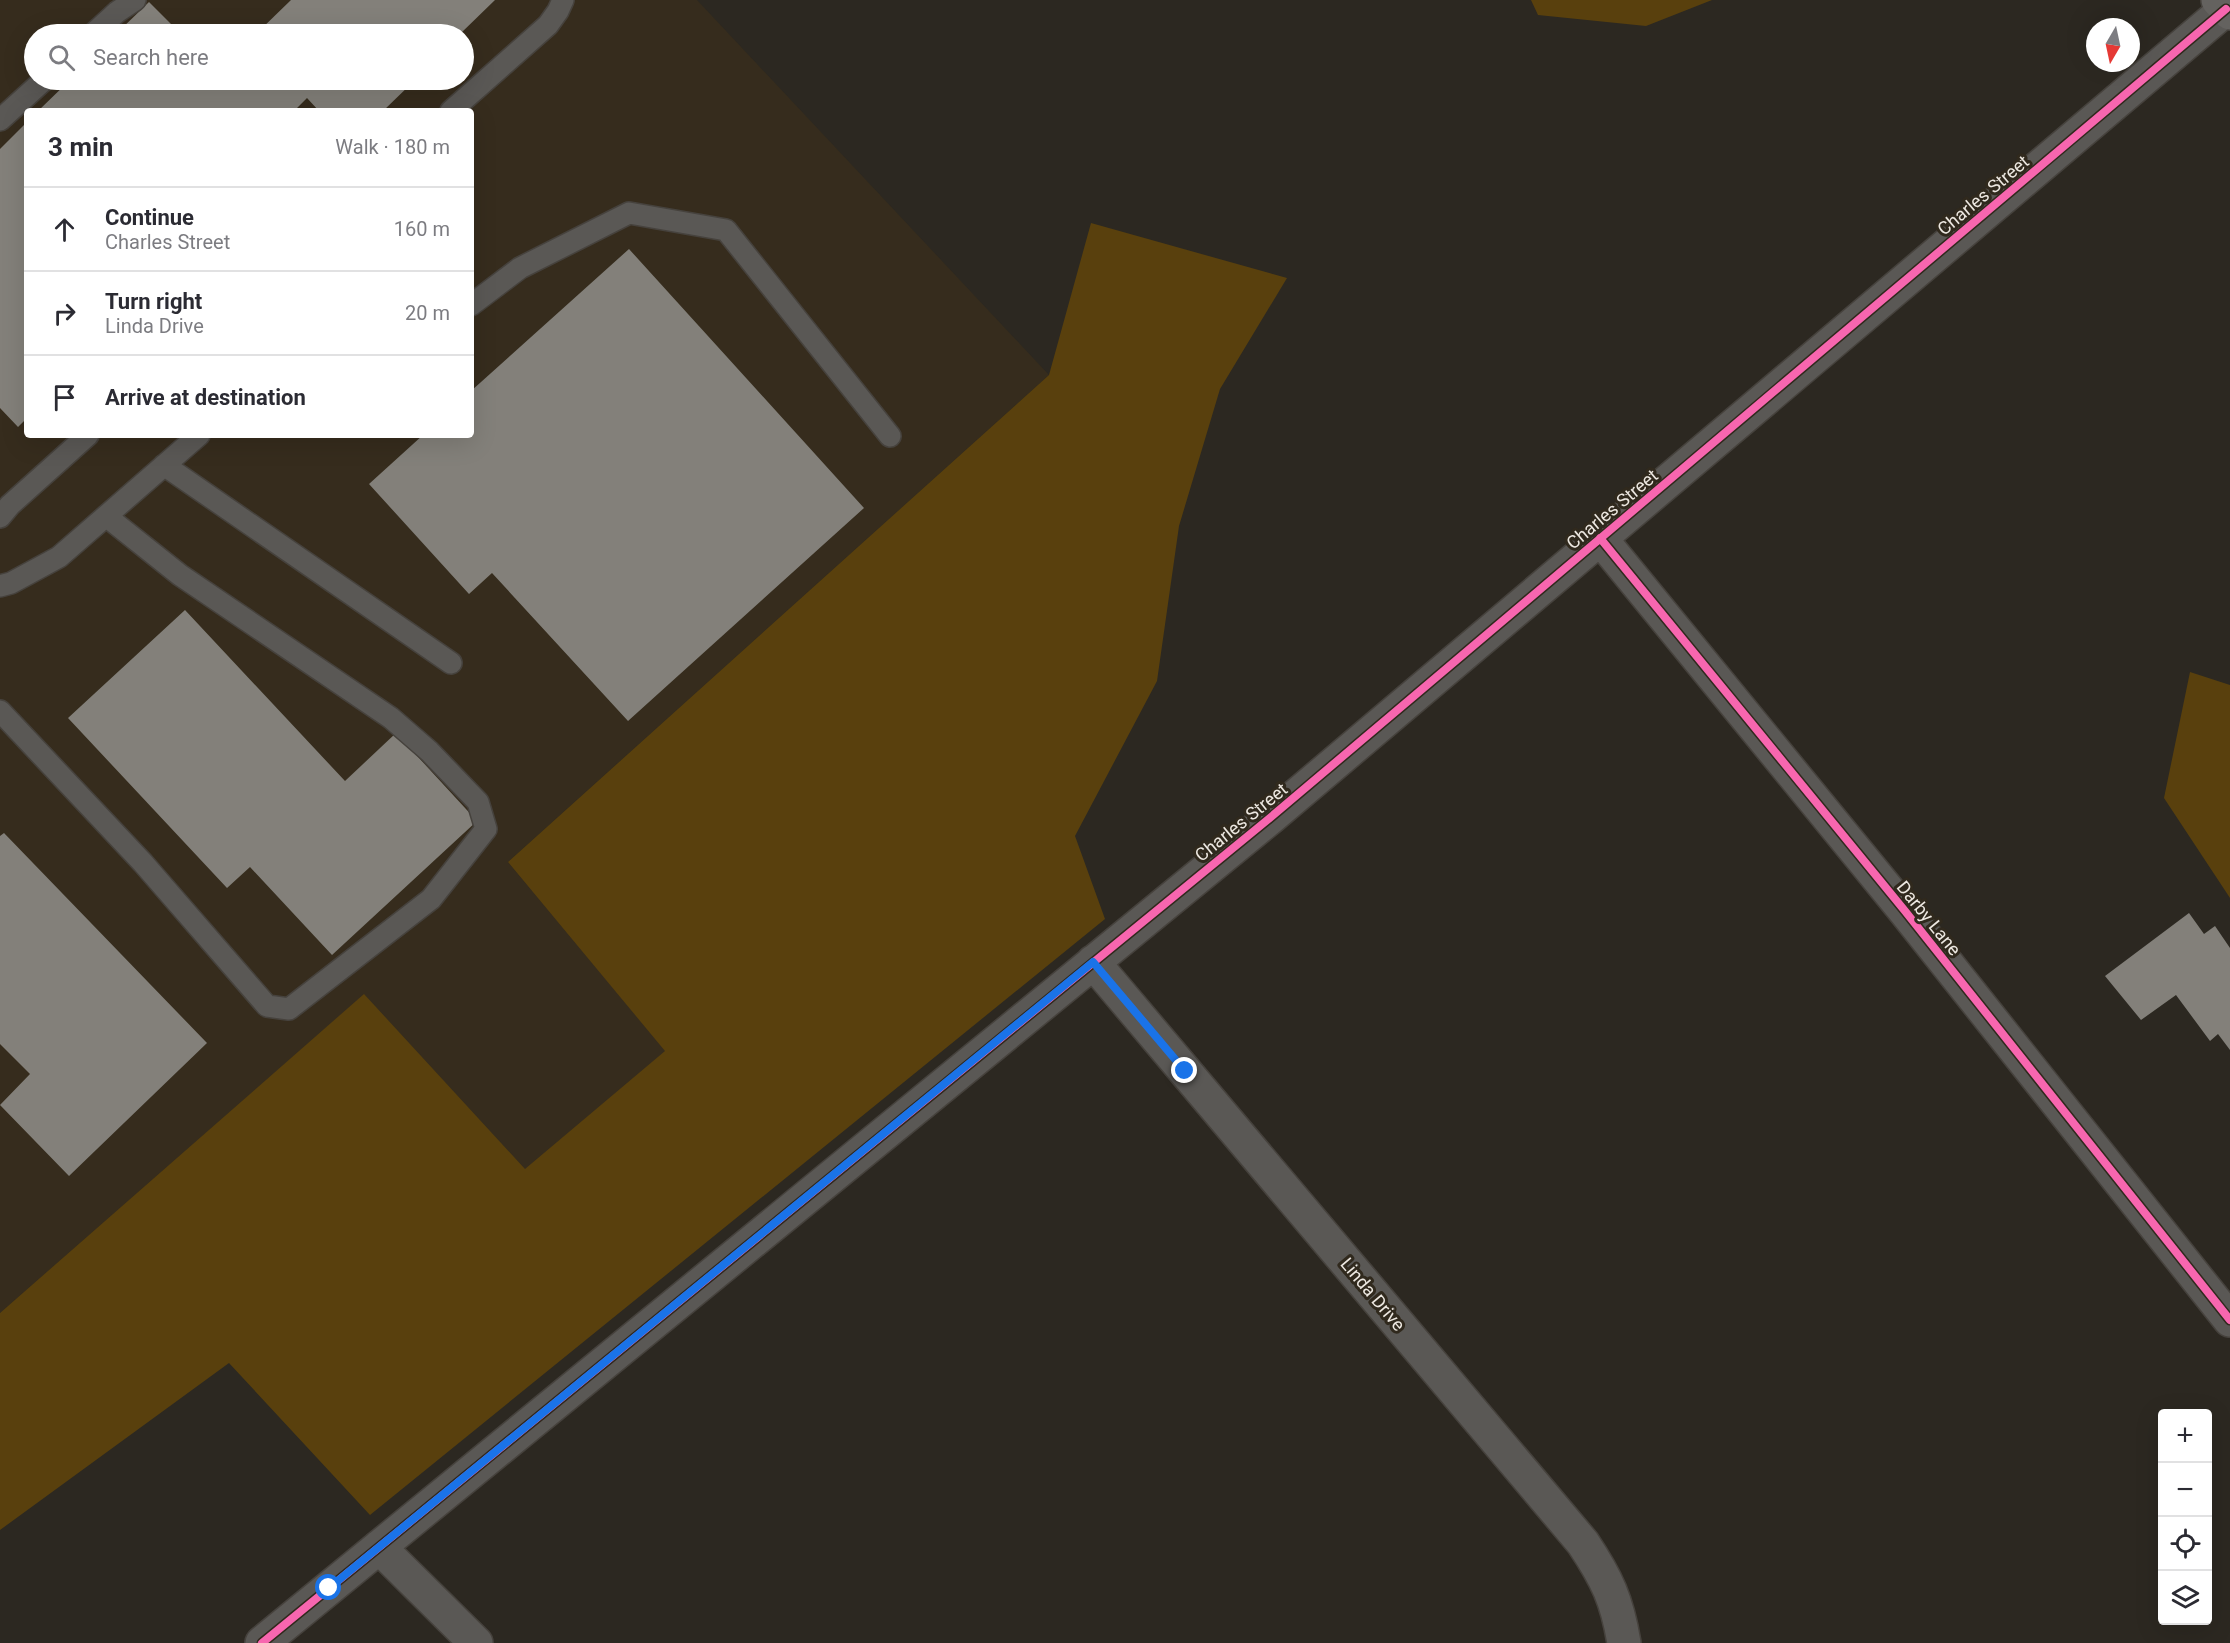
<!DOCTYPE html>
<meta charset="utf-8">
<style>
body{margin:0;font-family:Roboto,sans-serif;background:#f7f7f7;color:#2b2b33}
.controls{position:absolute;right:18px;bottom:18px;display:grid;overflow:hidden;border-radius:6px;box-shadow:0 6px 24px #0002}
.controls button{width:54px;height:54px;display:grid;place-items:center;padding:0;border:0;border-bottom:2px solid #e1e1e2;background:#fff;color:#2b2b33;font:30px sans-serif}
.compass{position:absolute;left:2086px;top:18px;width:54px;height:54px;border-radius:50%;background:#fff;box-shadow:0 6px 24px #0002;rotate:189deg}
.stop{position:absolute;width:18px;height:18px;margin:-14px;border:4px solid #1a73e8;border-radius:50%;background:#fff}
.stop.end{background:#1a73e8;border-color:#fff;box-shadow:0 2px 6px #0008}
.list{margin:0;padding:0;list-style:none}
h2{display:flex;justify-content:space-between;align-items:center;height:78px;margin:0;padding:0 24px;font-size:26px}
h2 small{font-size:20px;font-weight:400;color:#7c7c81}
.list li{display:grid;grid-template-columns:39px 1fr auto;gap:18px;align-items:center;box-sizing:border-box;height:84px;padding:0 24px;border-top:2px solid #e1e1e2}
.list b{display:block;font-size:22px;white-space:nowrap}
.list p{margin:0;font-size:20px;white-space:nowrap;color:#7c7c81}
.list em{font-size:20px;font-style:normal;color:#7c7c81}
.icon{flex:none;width:33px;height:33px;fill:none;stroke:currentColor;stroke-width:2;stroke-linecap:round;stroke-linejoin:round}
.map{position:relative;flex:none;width:2230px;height:1643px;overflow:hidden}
.search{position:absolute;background:#fff;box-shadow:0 6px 24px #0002;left:24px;top:24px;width:450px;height:66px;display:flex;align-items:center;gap:15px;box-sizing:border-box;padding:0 21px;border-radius:33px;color:#7c7c81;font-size:22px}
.panel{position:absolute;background:#fff;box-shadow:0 6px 24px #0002;left:24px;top:108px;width:450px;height:330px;border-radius:6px}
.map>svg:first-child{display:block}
</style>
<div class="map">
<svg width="2230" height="1643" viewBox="0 0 2230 1643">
<rect width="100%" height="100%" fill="#2c2821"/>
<!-- built -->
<path fill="#362c1d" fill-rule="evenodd" d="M0,0h697l352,375 -541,487 158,189 -141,119 -161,-175 -364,318zM34,34h430v46h-430zM27,111h444v324h-444z"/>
<!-- green -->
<path fill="#59400d" d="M1531,0h181l-66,26 -108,-11z
M1091,223l196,55 -67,111 -41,137 -22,155 -82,155 30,83 -735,596 -141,-152 -229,167v-217l364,-319 161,175 140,-118 -157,-189 541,-487z
M2190,672l40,13v213l-66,-100z"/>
<!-- building -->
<path fill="#83807a" d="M291,0h204l-35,34h-204z
M149,2l32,32h-65z
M70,80h345l-32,31h-64l-12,-13 -13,13h-256z
M27,122v296l-9,9 -18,-19v-259z
M629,249l235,259 -236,213 -136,-148 -23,21 -100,-110 54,-49h48v-44z
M185,610l160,171 51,-48 81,88 -145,134 -82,-88 -23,21 -159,-170z
M4,833l203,210 -138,133 -69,-71 30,-31 -30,-30v-208z
M2189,913l15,21 11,-8 15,22v102l-12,-16 -8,7 -34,-46 -35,25 -36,-44z"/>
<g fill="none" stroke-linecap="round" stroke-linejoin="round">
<defs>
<path id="service" d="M93,34l24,-22 18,-12
M451,111l97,-86 10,-14 5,-11
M0,120l44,-40
M471,305l49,-37 109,-55 97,17 164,206
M164,465l287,198
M0,517l10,-12 78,-70
M0,586l11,-3 48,-26 140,-122
M0,711l143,152 124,143 22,3 142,-110 55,-70 -8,-27 -49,-51 -38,-33 -211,-143 -74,-59"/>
<path id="minor" d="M1600,538l305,373 325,409
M1093,962l490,581c24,36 34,57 41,100
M379,1547l97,96
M262,1643l1009,-826 955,-808"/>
<path id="secondary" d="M2218,0l12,13"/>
</defs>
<!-- service casing -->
<use href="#service" stroke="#46423d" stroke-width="24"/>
<!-- minor casing -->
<use href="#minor" stroke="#46423d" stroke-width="36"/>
<!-- secondary casing -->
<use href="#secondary" stroke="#46423d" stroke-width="36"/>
<!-- service -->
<use href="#service" stroke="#5a5855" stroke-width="21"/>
<!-- minor -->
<use href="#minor" stroke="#5a5855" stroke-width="33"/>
<!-- secondary -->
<use href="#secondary" stroke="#64625f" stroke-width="33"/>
<defs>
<path id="cycleway" d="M1600,538l305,373 325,409
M262,1643l1009,-826 955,-808"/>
</defs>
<!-- cycleway casing -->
<use href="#cycleway" stroke="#30291d" stroke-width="11"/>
<!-- cycleway -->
<use href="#cycleway" stroke="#f766af" stroke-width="8"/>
</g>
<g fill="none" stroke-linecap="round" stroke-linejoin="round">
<!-- route -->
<path stroke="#1a73e8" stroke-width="8" d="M329,1588l764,-626 92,109"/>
</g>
<g text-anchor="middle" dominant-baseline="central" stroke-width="6" stroke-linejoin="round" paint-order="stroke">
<!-- street labels -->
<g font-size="18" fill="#ede8e1" stroke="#30291d">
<text transform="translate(1983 195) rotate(-40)">Charles Street</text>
<text transform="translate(1612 509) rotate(-40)">Charles Street</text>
<text transform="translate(1241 822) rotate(-39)">Charles Street</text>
<text transform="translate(1929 918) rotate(51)">Darby Lane</text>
<text transform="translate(1373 1294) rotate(50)">Linda Drive</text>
</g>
</g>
</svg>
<div class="controls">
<button>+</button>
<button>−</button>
<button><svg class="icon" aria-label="locate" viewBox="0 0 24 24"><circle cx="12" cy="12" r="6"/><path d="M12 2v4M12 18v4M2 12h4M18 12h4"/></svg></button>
<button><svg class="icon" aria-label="layers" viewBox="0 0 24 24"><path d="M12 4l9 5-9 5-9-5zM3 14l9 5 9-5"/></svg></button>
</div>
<svg class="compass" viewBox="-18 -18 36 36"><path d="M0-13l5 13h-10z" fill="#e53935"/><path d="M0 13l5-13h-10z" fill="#7c7c81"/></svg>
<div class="stop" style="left:329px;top:1588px"></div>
<div class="stop end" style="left:1185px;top:1071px"></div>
<div class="search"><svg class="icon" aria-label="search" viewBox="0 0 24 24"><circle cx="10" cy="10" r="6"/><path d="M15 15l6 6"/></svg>Search here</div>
<section class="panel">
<h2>3 min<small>Walk · 180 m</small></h2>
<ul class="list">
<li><svg class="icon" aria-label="ahead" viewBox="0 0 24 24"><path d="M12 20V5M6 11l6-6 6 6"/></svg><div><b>Continue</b><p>Charles Street</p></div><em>160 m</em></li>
<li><svg class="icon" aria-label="right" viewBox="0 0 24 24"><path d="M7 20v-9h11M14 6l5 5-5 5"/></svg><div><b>Turn right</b><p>Linda Drive</p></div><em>20 m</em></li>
<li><svg class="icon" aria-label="arrive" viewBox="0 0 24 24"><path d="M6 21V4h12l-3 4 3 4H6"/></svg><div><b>Arrive at destination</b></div></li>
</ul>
</section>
</div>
